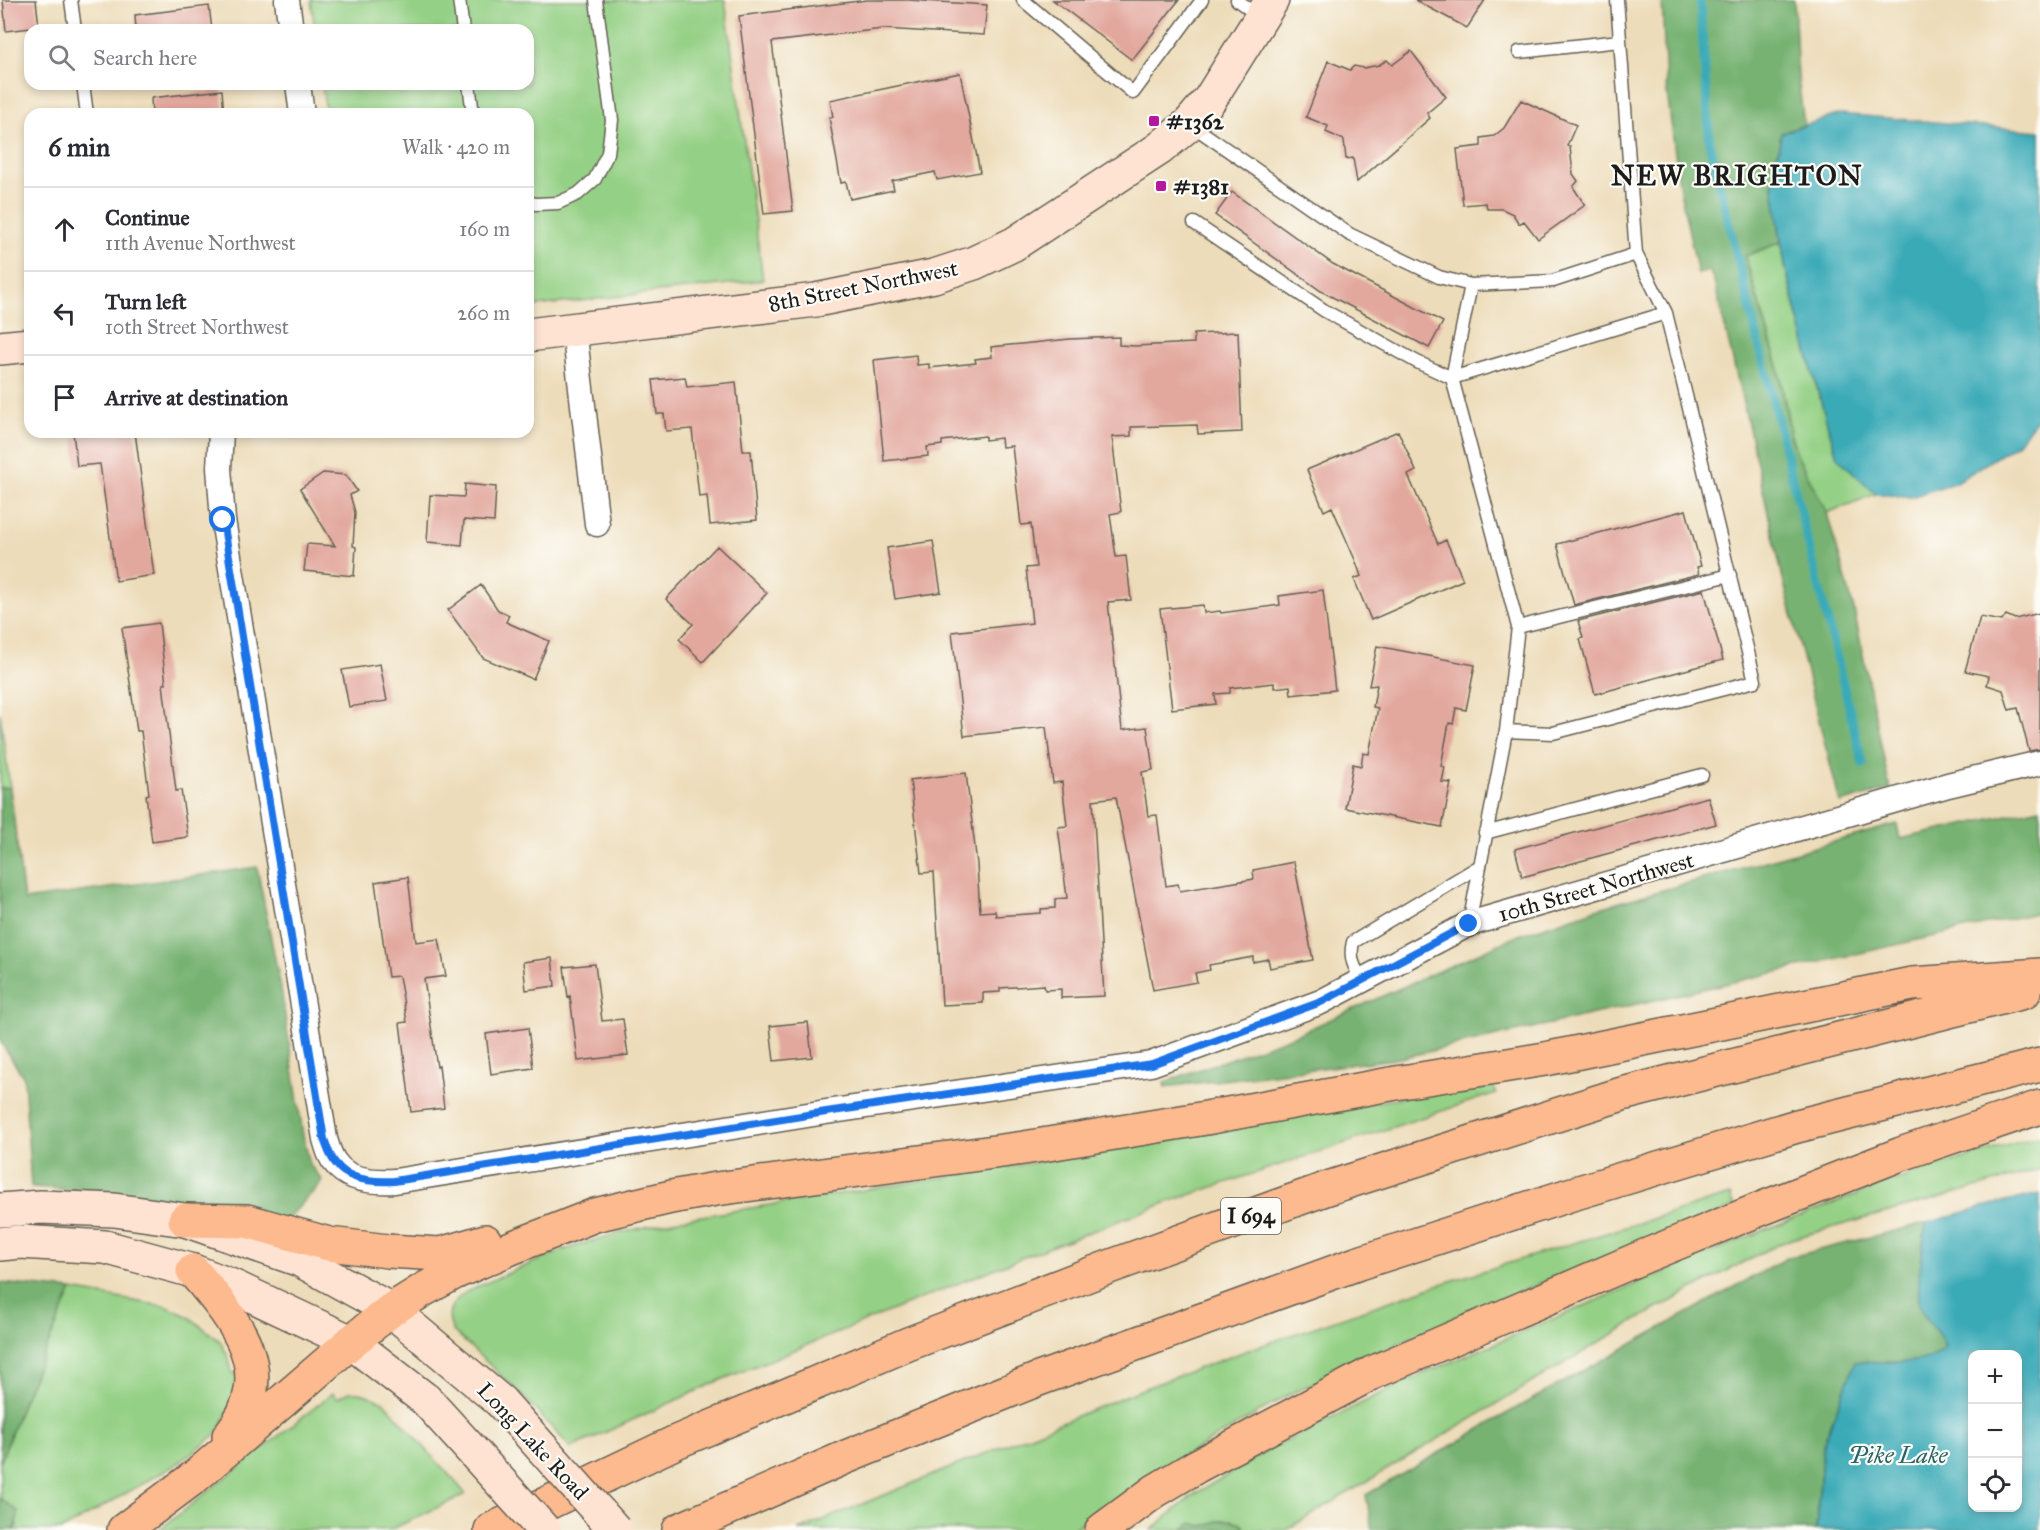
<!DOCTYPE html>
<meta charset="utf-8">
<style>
body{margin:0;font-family:"IM FELL Great Primer",serif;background:#f2f2f3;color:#2b2b33}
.controls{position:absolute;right:18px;bottom:18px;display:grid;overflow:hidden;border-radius:12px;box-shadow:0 3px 9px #0003}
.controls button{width:54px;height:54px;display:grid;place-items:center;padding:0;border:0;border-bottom:2px solid #e1e1e2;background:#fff;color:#2b2b33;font:30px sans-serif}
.stop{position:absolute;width:18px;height:18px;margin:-14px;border:4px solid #1a73e8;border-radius:50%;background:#fff}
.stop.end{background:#1a73e8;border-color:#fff;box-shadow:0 2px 6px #0008}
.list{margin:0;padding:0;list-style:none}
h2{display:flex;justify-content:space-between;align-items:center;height:78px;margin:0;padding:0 24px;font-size:26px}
h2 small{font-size:20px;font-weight:400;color:#7c7c81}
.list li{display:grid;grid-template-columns:39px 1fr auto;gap:18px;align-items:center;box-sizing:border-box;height:84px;padding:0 24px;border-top:2px solid #e1e1e2}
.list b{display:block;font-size:22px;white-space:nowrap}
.list p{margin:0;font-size:20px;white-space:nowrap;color:#7c7c81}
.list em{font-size:20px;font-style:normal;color:#7c7c81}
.icon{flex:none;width:33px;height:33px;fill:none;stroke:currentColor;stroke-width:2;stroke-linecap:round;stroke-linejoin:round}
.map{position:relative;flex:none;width:2040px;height:1530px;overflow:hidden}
.search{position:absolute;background:#fff;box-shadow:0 3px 9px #0003;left:24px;top:24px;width:510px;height:66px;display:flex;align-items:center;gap:15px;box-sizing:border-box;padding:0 21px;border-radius:18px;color:#7c7c81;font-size:22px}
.panel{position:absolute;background:#fff;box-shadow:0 3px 9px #0003;left:24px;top:108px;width:510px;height:330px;border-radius:18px}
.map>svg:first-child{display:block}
</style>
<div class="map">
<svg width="2040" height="1530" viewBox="0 0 2040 1530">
<rect width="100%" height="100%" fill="#fdfcf7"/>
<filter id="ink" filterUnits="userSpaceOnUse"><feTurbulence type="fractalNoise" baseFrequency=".0167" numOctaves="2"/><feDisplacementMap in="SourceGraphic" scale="12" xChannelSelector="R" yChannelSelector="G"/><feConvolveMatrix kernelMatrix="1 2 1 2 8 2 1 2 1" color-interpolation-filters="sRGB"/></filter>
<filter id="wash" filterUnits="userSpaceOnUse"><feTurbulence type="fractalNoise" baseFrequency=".008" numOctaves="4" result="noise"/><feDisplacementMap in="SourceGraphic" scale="24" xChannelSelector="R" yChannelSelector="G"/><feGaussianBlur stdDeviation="1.35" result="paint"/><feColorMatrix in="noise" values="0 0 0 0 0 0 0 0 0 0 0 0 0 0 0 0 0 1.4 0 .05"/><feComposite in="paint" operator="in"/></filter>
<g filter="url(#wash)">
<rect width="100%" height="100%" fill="#eddcb9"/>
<!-- green -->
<path fill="#94d085" stroke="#587650" stroke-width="1.5" d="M311,0h414l38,280 -235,27v-193h-202l-4,-30h206v-54h-213z
M1781,242l4,24 27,105 25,85 39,38 -49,19 -30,-58 -6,-19 -12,-66 -34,-114z
M0,713l10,75h-10z
M1492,1081l4,12 -328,109 -152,58 -300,122 -145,66 -53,-57 -65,-60c-8,-18 -3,-28 13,-39 36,-16 72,-33 110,-46 35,-12 71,-20 107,-27l405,-65z
M2040,1136v34l-249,69 -27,12 -124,67 -354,212h-41l-4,-7 -23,-2 -16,5 -19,4h-32l42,-35 83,-49 130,-65 360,-152 118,-45 56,-19z
M1730,1195l4,12 -276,109 -168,78 -107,63 -112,73h-272l341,-140 111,-41 183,-63z
M72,1290l96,17 21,10 31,24 9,18 3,15 14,-3 -28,62 -41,31 -115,66h-48l3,-5 -17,-27v-35l25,-67z
M350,1392l14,2 20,8 82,92 -76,36h-231l174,-137 4,5z"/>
<!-- forest -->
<path fill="#77b272" stroke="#4a6747" stroke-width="1.5" d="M1662,0h132l4,78 6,47 -23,8 -8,54 8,55 -36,14 34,114 12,66 6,19 30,58 26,92 37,184 -50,14 -57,-224 -37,-164 -32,-134 -5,-11 -11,4 -18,-84 -14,-105z
M0,788h10l14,112 233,-33 24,122 22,146 7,30 13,16 -38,41c-84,-14 -169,-31 -254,-35l-7,-109 -24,-37z
M2040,808v104l-644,147 -231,28 -1,-5 127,-45 228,-102 84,-28 294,-83 3,15z
M1926,1223l-4,30 3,63 14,16 6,15c-11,19 -59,16 -79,14l-43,84 -7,85h-444l-6,-35 154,-89 267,-148z
M0,1283l72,7 -47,106 -25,67z
M0,1498l19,14 -5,18h-14z
M1232,1520l9,3 4,7h-62l9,-7 10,3 16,-5z"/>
<!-- water -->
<path fill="#3aaab7" stroke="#2b636a" stroke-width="1.5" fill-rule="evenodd" d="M1840,114l200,17v285l-23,28 -60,38 -46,15 -35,-3 -39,-37 -25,-86 -27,-105 -12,-79 8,-54z
M2040,1194v336h-224l7,-85 32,-83c22,-2 77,7 90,-15 -4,-16 -20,-24 -25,-40 -5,-14 4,-67 6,-84l56,-16zM1972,1354h46v154h-46z"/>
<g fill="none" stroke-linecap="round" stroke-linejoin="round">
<!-- stream -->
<path stroke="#3aaab7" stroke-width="9" d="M1700,0l10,147 153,617"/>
</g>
<g id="blocks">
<!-- building -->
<path fill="#e2a79d" d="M3,0h33l3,27 -33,4z
M867,0h40l80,5 -3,30 -101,-6 -111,13 21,169 -29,3 -25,-198z
M1053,0h126l-47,60z
M1415,0h70l-18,28z
M209,6l3,24h-76l-1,-15z
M1411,51l35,46 -19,16 3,5 -73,64 -4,-24 -7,1 -2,-19 -18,-8 2,-6 -22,-9 22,-56 22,9 4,-4 10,2 15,-3 8,-5 5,5z
M960,73l20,99 -43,8 -2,-8 -43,9 2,9 -44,9 -4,-17 -5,1 -12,-66h4l-3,-17z
M222,90l2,24h-72l-1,-16z
M1521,100l55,25 -9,21 3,1 3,27 5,7 -5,6 12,18 -47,34 -14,-18 -5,3 -6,-10 -11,-5h-15l-1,-6 -23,2 -6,-56 24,-3v-8l13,-2 10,-8z
M1232,192l101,72 110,58 -14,26 -108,-57 -106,-76z
M1238,332l4,100 -44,2 -1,-9 -66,2v9l-19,1 9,75 -11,2 6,43 10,-1 5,44 -23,2 14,128 25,-3 6,43 -11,2 6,44 9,-1 9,71 12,-2 2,7 74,-12 -1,-9 41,-8 19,98 -43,8 -2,-9 -15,3v-5l-44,8 1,5 -15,3 2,9 -44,8 -37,-193 -23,3 11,196 -43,2v-9l-16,1 -1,-5 -44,3v4l-17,1v10l-41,2 -8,-133 -13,1 -11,-93 56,-7 11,91 3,48 15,-1 1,5 45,-3v-4l14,-1v-9l12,-1 -9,-71 9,-1 -5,-44 -9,1 -7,-56 -82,9 -12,-104 80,-9 -6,-55 10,-1 -5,-43 -10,1 -9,-79 -10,1 -1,-9 -16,2v-4l-43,5v4l-15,2 1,9 -44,5 -10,-101 42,-5 1,10 12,-1v4l47,-5 -1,-4 17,-2 -1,-10 79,-8 49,-2v8l16,1 59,-3v-9z
M685,377l2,10 49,-5 7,69h8l6,69 -47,5 -3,-29 -8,1 -7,-68 -26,2 -2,-17h-7l-4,-34z
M1398,431l18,40 -8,4 30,69 8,-4 17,40 -92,40 -17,-41 7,-3 -5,-14 -24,-55 -8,4 -17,-41z
M73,432h62l19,143 -38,6 -16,-117 -23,2z
M323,473l23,2 11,16 -7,4 5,17 -2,34 3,1 -2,29 -50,-5 3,-27 28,2 -35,-57z
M465,484l31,3 -2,35 -30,-2 -2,25 -35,-3 3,-47 34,2z
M1686,510l15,56 -4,1 2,7 -125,31 -17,-61z
M933,541l8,51 -46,7 -8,-51z
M717,546l50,47 -64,69 -24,-23 14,-15 -27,-25z
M481,585l17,25 11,5 -3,7 43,19 -16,38 -50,-21 -35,-48z
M1323,590l12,100 -44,5 -1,-9 -16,2v-5l-44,5v5l-15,1 1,10 -44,5 -12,-100 43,-4 1,8 16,-2 1,2 59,-8 -1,-9z
M1704,590l19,70 -128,34 -15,-55 3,-1 -5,-17z
M2040,613v136l-11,2 -11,-43 -9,2 -6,-20 -16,-5 2,-9 -24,-5 15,-54 22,4 4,-6 9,4z
M159,623l7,61h-3l13,107 5,-1 7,47 -36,5 -6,-47 3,-1 -8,-63h-4l-15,-103z
M1377,646l98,19 -9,45 -10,-2 -3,16 -4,-1 -8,43 4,1 -3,15 9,1 -9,44 -97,-19 8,-44 8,2 2,-13 6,1 9,-46 -5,-1 4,-22 -8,1z
M380,664l7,37 -38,6 -7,-37z
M1708,797l8,27 -194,53 -7,-28z
M408,877l8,65 23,-3 7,37 -22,3 13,88 2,-1 5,42 -33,4 -11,-89 7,-1 -8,-46 -11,1 -13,-95z
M552,958l3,28 -29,4 -3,-28z
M595,964l7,57 21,-2 5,36 -50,6 -8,-65 -2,1 -4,-30z
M808,1022l4,35 -38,4 -4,-35z
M528,1028l5,40 -42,6 -5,-40z"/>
</g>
</g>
<g filter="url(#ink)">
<use href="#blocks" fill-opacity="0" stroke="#655f53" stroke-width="1.5"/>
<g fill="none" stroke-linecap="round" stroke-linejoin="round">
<defs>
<path id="lane" d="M71,0l4,30
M459,0l4,30
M1023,0l110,93 69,-93
M1237,0l23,17
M1519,52l101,-11
M83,84l4,30
M469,84l4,30
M1190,124l159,110 90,43 32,8 -19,93 66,249 -12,104 -37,193
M528,202l8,2 22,-1 20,-9 17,-15 13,-26 4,-33 -16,-120
M1194,223l131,88 92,51 35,16 214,-65
M1471,285l82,-4 83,-27 -19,-254
M1518,627l212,-52
M1506,731l47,2 202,-52 -89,-368 -30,-59
M1485,833l217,-58
M1362,980c-8,-13 -13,-22 -9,-38l127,-76"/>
<path id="street" d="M287,0l4,30
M298,84l4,30
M574,329l23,195
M221,432l-2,36 4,52 102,619c3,10 5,19 12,26 12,16 39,17 58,16l431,-69 325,-48 170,-62 148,-78 479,-139 92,-22"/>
<path id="secondary" d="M528,335l288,-35 118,-24 40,-13 40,-19 145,-95 30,-25 21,-25 62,-99
M0,348l30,-3
M0,1210l41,-3 73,3 71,10 115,40 91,50 110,92
M0,1244l20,-2 85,5 88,24 39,15 119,56 75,58"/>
<path id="highway" d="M185,1220l62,1 82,23 59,7 52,3 45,-13
M193,1271c43,50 87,102 36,165
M124,1530l72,-54 155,-134 40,-32 32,-20 31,-17 57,-25 84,-33 76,-18 45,-8 308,-41 182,-30 190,-35 149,-24 367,-75 128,-9
M491,1530l185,-88 232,-98 201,-77 219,-79 294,-94 402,-102
M679,1530l167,-73 190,-77 323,-117 210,-68 228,-69 243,-61
M1102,1530l53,-39 42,-25 175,-93 273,-117 118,-48 138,-54 139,-47"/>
</defs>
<!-- lane casing -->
<use href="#lane" stroke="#655f53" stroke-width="15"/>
<!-- street casing -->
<use href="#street" stroke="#655f53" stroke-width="27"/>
<!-- secondary casing -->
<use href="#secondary" stroke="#655f53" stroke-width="36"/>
<!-- highway casing -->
<use href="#highway" stroke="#655f53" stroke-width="36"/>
<!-- lane -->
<use href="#lane" stroke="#fff" stroke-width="12"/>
<!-- street -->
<use href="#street" stroke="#fff" stroke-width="24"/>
<!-- secondary -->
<use href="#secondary" stroke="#fee3d2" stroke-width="33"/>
<!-- highway -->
<use href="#highway" stroke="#fcba8e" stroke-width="33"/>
<defs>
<path id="secondary-bridge" d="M426,1400l118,130
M501,1402l114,128"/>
</defs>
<!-- secondary-bridge casing -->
<use href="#secondary-bridge" stroke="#655f53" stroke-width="36" stroke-linecap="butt"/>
<!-- secondary-bridge -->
<use href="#secondary-bridge" stroke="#fee3d2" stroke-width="33"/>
</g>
</g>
<g fill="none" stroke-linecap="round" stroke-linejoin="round" filter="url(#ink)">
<!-- route -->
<path stroke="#1a73e8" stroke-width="8" d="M223,520l101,619c4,10 6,19 13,26 12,16 39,17 57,16l432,-69 326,-48 169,-62 148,-78"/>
</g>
<!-- markers -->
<g fill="#b5179e" stroke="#fdfcf7" stroke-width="2">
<rect x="1148" y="115" width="12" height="12" rx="3"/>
<rect x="1155" y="180" width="12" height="12" rx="3"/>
</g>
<g text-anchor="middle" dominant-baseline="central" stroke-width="4.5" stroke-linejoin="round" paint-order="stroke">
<!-- shield labels -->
<rect fill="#fdfcf7" stroke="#605f5e" stroke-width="1.5" x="1221" y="1198" width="60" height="36" rx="4.5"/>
<g font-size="21" font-weight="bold" fill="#1c1c1c">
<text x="1251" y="1216">I 694</text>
</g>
<!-- poi labels -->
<g font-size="22" font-weight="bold" fill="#1c1c1c" stroke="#fdfcf7" text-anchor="start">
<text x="1166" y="121">#1362</text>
<text x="1173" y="186">#1381</text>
</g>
<!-- street labels -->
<g font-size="22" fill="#1c1c1c" stroke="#fdfcf7">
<text transform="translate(863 286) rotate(-11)">8th Street Northwest</text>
<text transform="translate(1596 887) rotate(-16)">10th Street Northwest</text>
<text transform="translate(533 1441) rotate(47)">Long Lake Road</text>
</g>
<!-- water labels -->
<g font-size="24" font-style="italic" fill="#2b636a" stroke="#fdfcf7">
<text x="1898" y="1455">Pike Lake</text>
</g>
<!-- district labels -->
<g font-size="28" font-weight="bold" letter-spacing="1.5" fill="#1c1c1c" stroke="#fdfcf7">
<text x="1737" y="175">NEW BRIGHTON</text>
</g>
</g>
</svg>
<div class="controls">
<button>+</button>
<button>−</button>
<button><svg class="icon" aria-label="locate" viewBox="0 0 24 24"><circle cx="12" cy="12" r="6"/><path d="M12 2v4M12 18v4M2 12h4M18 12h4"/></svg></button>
</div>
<div class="stop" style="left:223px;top:520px"></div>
<div class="stop end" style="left:1469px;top:924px"></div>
<div class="search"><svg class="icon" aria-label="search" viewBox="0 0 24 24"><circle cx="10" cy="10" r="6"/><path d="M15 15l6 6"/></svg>Search here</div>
<section class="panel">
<h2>6 min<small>Walk · 420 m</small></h2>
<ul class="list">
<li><svg class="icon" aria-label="ahead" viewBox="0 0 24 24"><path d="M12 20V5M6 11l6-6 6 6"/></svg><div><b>Continue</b><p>11th Avenue Northwest</p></div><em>160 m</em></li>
<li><svg class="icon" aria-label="left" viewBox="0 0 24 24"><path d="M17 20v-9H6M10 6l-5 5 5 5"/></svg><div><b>Turn left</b><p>10th Street Northwest</p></div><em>260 m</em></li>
<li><svg class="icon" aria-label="arrive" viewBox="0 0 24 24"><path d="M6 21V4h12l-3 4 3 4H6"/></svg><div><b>Arrive at destination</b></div></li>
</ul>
</section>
</div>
